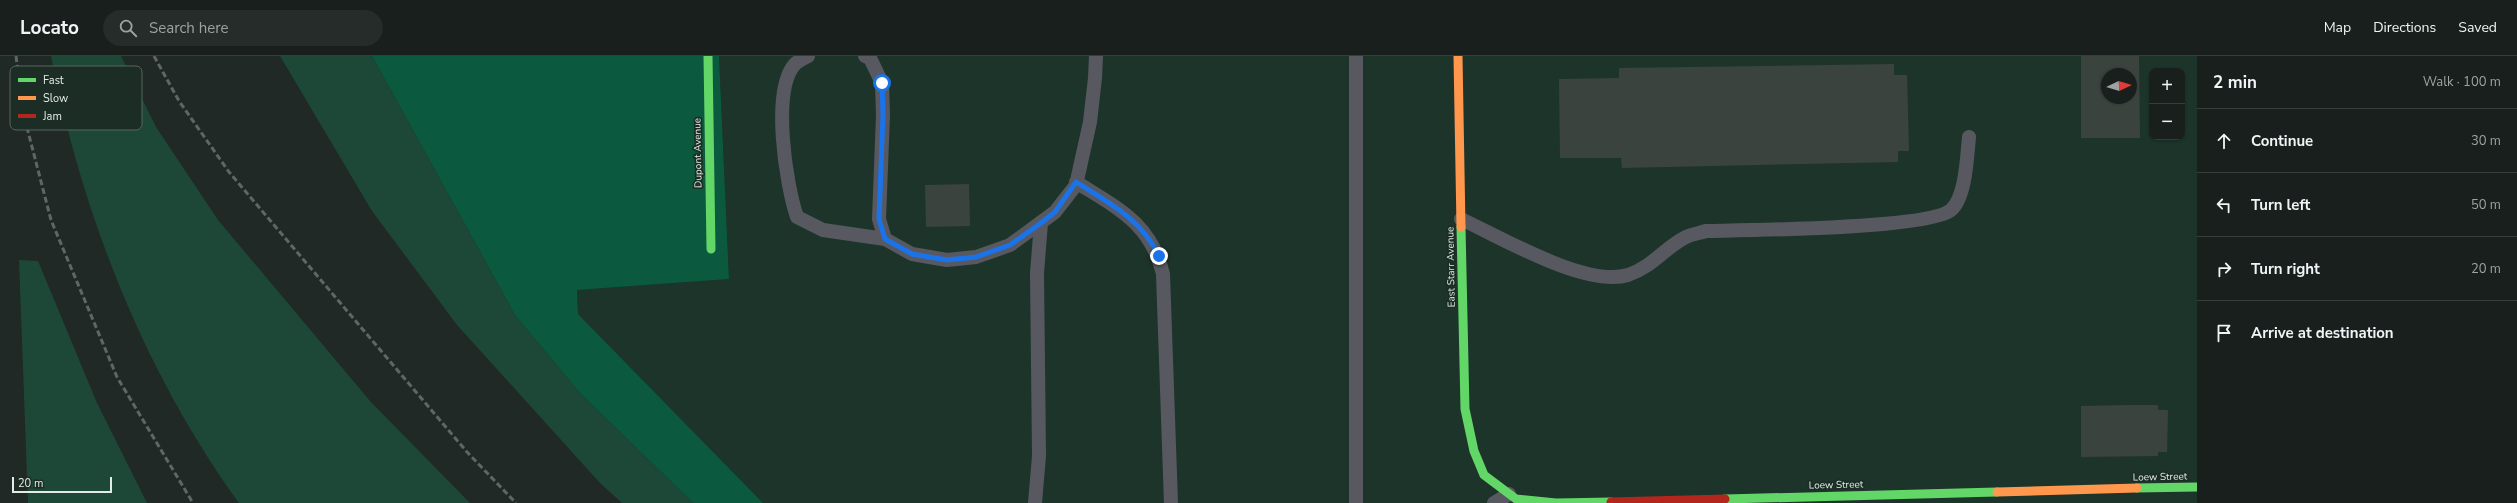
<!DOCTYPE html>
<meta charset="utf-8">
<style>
body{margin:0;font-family:"Nunito Sans",sans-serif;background:#252c29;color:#f1f3f6}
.controls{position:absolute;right:12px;top:12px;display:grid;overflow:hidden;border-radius:8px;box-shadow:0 1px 3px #0004}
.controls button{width:36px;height:36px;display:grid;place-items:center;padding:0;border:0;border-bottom:1px solid #363d3b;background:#181f1c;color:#f1f3f6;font:20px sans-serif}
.compass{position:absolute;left:2101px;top:12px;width:36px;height:36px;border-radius:50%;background:#181f1c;box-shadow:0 1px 3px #0004;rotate:86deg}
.scale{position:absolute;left:12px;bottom:10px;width:100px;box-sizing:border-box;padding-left:4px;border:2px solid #e1ece6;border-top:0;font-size:11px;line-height:14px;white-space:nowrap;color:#e1ece6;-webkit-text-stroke:3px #1c2d25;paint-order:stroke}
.stop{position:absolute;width:12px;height:12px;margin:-9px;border:3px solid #1a73e8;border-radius:50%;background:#fff}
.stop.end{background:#1a73e8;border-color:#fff;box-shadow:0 1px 4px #0008}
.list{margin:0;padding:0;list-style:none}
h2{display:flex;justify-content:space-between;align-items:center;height:52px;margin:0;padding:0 16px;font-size:17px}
h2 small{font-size:13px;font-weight:400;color:#9fa2a3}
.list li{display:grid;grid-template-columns:26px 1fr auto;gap:12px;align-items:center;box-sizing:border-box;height:64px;padding:0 16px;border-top:1px solid #363d3b}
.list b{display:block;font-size:15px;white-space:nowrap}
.list em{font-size:13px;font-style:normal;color:#9fa2a3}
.icon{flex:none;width:22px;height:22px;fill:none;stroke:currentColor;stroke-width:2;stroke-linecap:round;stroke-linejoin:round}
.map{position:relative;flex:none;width:2197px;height:447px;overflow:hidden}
header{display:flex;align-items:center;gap:24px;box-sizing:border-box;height:56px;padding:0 20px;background:#181f1c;border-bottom:1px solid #363d3b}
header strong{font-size:19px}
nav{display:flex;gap:22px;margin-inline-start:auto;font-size:14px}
.search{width:280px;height:36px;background:#252c29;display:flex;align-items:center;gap:10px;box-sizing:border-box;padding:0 14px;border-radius:22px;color:#9fa2a3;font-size:15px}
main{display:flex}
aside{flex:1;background:#181f1c}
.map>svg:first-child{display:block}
</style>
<header>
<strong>Locato</strong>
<div class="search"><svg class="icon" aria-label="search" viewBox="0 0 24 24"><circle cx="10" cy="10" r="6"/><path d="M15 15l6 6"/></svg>Search here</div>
<nav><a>Map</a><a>Directions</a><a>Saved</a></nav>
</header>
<main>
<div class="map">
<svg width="2197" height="447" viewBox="0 0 2197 447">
<rect width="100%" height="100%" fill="#202925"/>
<!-- built -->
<path fill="#1d342a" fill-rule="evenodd" d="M719,0h1478v447h-1434l-185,-189 -1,-24 152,-11zM2152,15h30v66h-30zM2107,18h24v24h-24z"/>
<!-- green -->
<path fill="#1d4837" d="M51,0h70l35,71 62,93 152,181 100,102h-231c-95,-131 -157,-289 -188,-447z
M280,0h92l143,259 65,78 113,110h-71l-22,-20 -143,-158 -85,-114z
M19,204l19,1 59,142 50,100h-119z"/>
<!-- forest -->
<path fill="#0b593f" d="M372,0h347l10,223 -152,11 1,24 185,189h-70l-113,-110 -65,-78z"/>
<!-- building -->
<path fill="#3b433f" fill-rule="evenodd" d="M2081,0h58l1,82h-59zM2107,18h24v24h-24z
M1894,8v11h13l2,76h-11v11l-276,6 -1,-10h-61l-1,-79 60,-1v-10z
M969,128l1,42 -44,1 -1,-42z
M2127,349h31v5h10l-1,42h-9v4l-77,1v-51z"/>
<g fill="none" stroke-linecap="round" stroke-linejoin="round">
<!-- lane -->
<path stroke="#585960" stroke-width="14" d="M808,0c-4,2 -10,5 -13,8 -24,26 -9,121 2,153l26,13 62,9 27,15 35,6 29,-3 34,-12 45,-33 21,-27 14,-63 5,-44 1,-22
M865,0l5,2 12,25 1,32 -4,104 6,20
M1356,0v447
M1076,126c41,26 75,41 87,92l8,229
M1461,163c39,18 125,69 167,56 26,-9 36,-27 58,-38 6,-3 14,-4 20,-6 40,-1 223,-2 245,-21 15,-13 16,-54 18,-73
M1035,447l4,-47 -2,-183 4,-50
M1494,447l15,-9"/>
<!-- fast -->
<path stroke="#63d668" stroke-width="9" d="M708,0l3,193
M1461,171l4,182 9,42 10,24 32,24 40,4 55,-1
M2137,432l60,-1
M1725,443l272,-7"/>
<!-- slow -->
<path stroke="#ff974d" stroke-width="9" d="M1458,0l3,171
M1997,436l140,-4"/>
<!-- jam -->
<path stroke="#b3261e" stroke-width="9" d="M1611,446l114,-3"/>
<!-- rail -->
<path stroke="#626467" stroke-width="3" stroke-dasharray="6 3" stroke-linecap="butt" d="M16,0l8,60 27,104 66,157 76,126
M154,0l25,45 50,71 238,280 49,51"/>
</g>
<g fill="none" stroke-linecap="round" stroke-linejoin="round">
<!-- route -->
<path stroke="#1a73e8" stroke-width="5" d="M882,27l1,32 -4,104 6,20 27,15 35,6 29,-3 34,-12 31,-22 14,-11 21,-30c33,21 65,37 83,74"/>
</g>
<g text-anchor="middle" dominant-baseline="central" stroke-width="3.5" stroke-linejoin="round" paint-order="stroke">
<!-- street labels -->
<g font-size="10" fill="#e1ece6" stroke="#1c2d25">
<text transform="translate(698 97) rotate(-91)">Dupont Avenue</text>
<text transform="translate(1451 211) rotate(-91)">East Starr Avenue</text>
<text transform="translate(2160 421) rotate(-1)">Loew Street</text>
<text transform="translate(1836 429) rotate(-1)">Loew Street</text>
</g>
</g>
<!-- legend -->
<rect x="10" y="10" width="132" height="64" rx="6" fill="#1c2d25" stroke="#57665f" stroke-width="1"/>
<rect x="18" y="22" width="18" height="4" fill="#63d668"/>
<rect x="18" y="40" width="18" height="4" fill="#ff974d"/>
<rect x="18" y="58" width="18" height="4" fill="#b3261e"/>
<g font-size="11" fill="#e1ece6">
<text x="43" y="28">Fast</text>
<text x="43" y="46">Slow</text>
<text x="43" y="64">Jam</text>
</g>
</svg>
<div class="controls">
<button>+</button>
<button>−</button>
</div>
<svg class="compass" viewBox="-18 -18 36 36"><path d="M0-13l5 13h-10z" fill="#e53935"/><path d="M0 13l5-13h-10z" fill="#9fa2a3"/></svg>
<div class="scale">20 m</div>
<div class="stop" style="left:882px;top:27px"></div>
<div class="stop end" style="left:1159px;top:200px"></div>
</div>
<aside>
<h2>2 min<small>Walk · 100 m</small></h2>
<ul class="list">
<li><svg class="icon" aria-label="ahead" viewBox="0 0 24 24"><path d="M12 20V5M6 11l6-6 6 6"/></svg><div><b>Continue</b></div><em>30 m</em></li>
<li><svg class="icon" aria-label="left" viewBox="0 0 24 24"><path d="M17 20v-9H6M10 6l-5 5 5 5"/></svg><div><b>Turn left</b></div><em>50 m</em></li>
<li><svg class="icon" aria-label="right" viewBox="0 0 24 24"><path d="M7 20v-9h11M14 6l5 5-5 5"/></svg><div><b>Turn right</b></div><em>20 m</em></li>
<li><svg class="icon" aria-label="arrive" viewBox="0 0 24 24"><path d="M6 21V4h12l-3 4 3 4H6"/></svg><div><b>Arrive at destination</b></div></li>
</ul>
</aside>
</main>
